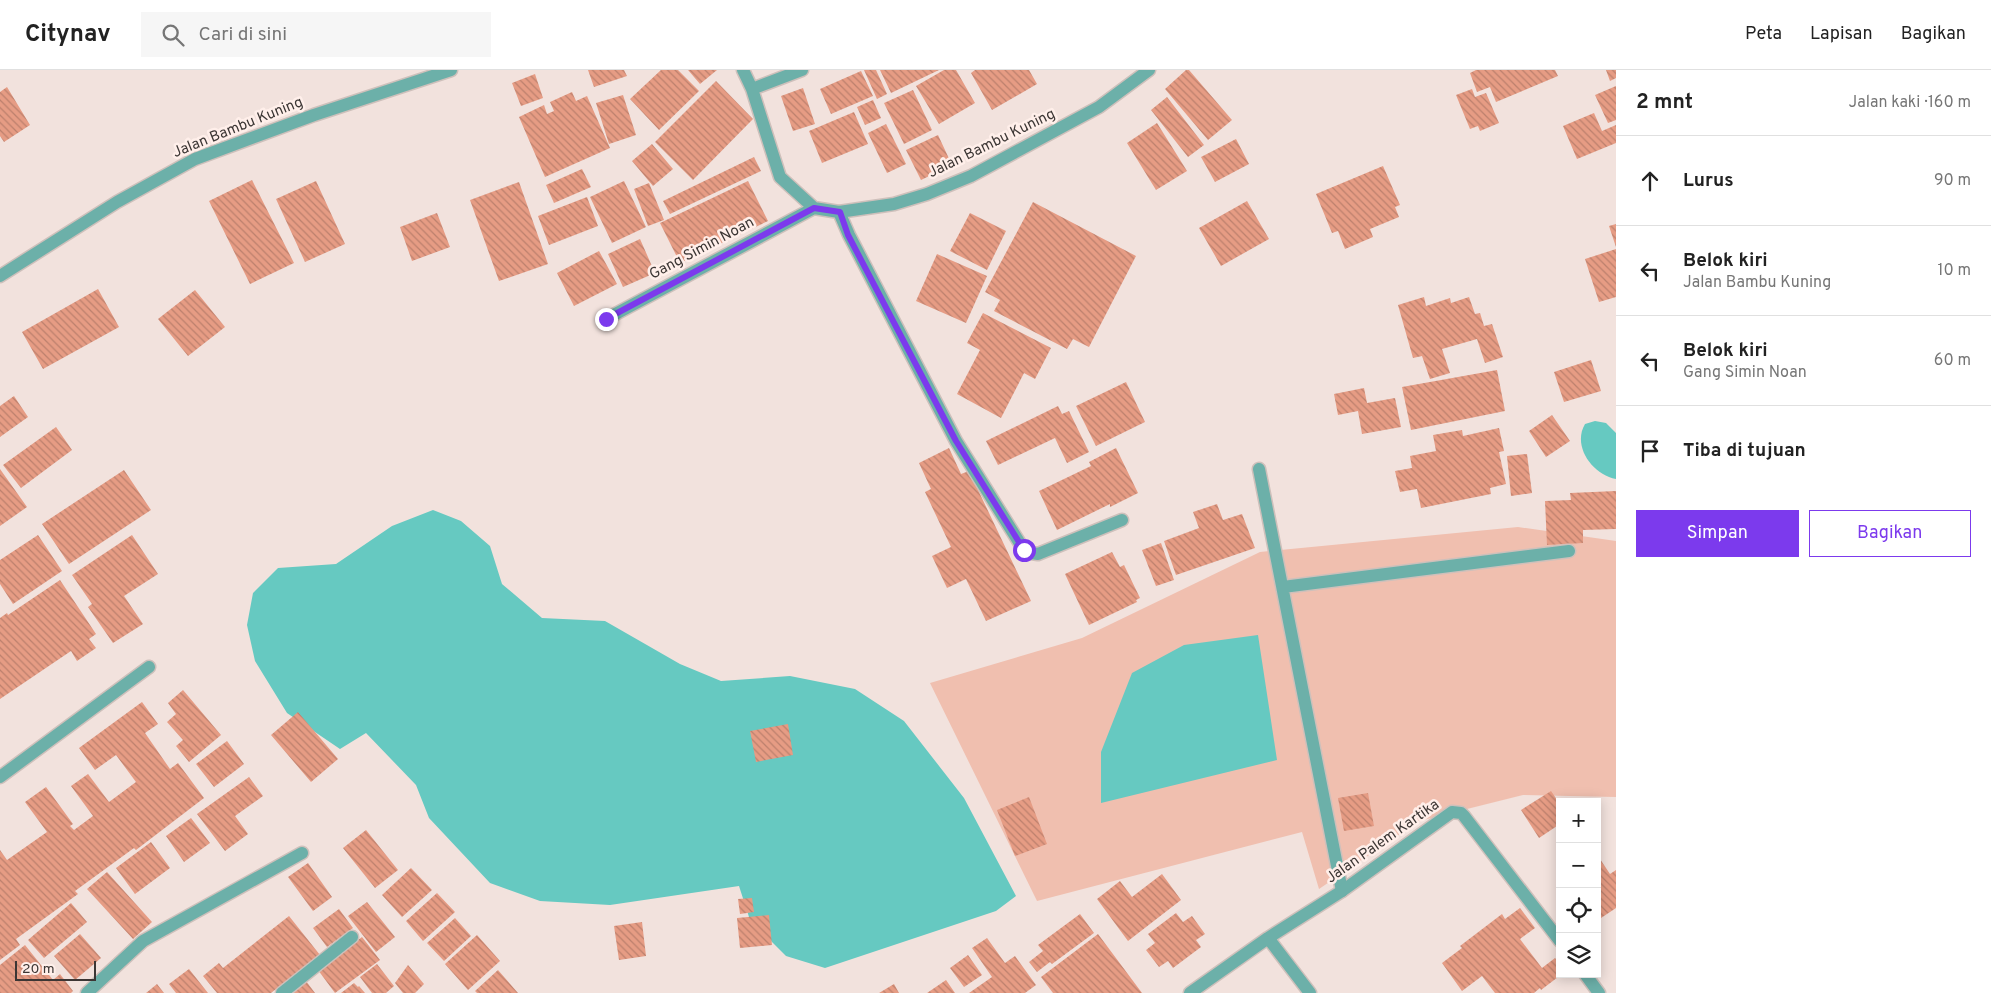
<!DOCTYPE html>
<html lang="id">
<meta charset="utf-8">
<style>
body{margin:0;font-family:Overpass,sans-serif;background:#f6f6f6;color:#222}
.controls{position:absolute;right:15px;bottom:15px;display:grid;overflow:hidden;border-radius:0px;box-shadow:0 2px 12px #0003}
.controls button{width:45px;height:45px;display:grid;place-items:center;padding:0;border:0;border-bottom:1px solid #e0e0e0;background:#fff;color:#222;font:25px sans-serif}
.scale{position:absolute;left:15px;bottom:12px;width:81px;box-sizing:border-box;padding-left:5px;border:2px solid #3c3634;border-top:0;font-size:14px;line-height:18px;white-space:nowrap;color:#3c3634;-webkit-text-stroke:4px #ffefea;paint-order:stroke}
.stop{position:absolute;width:15px;height:15px;margin:-11px;border:4px solid #7c3aed;border-radius:50%;background:#fff}
.stop.end{background:#7c3aed;border-color:#fff;box-shadow:0 1px 5px #0008}
.list{margin:0;padding:0;list-style:none}
h2{display:flex;justify-content:space-between;align-items:center;height:65px;margin:0;padding:0 20px;font-size:21px}
h2 small{font-size:16px;font-weight:400;color:#767676}
.list li{display:grid;grid-template-columns:32px 1fr auto;gap:15px;align-items:center;box-sizing:border-box;height:90px;padding:0 20px;border-top:1px solid #e0e0e0}
.list b{display:block;font-size:19px;white-space:nowrap}
.list p{margin:0;font-size:16px;white-space:nowrap;color:#767676}
.list em{font-size:16px;font-style:normal;color:#767676}
.actions{display:flex;gap:10px;padding:15px 20px}
.actions a{flex:1;padding:11px 0;border:1px solid #7c3aed;border-radius:0px;text-align:center;font-size:18px;color:#7c3aed}
.actions .main{background:#7c3aed;color:#fff}
.icon{flex:none;width:28px;height:28px;fill:none;stroke:currentColor;stroke-width:2;stroke-linecap:round;stroke-linejoin:round}
.map{position:relative;flex:none;width:1616px;height:923px;overflow:hidden}
header{display:flex;align-items:center;gap:30px;box-sizing:border-box;height:70px;padding:0 25px;background:#fff;border-bottom:1px solid #e0e0e0}
header strong{font-size:24px}
nav{display:flex;gap:28px;margin-inline-start:auto;font-size:18px}
.search{width:350px;height:45px;background:#f6f6f6;display:flex;align-items:center;gap:12px;box-sizing:border-box;padding:0 18px;border-radius:0px;color:#767676;font-size:19px}
main{display:flex}
aside{flex:1;background:#fff}
.map>svg:first-child{display:block}
</style>
<header>
<strong>Citynav</strong>
<div class="search"><svg class="icon" aria-label="search" viewBox="0 0 24 24"><circle cx="10" cy="10" r="6"/><path d="M15 15l6 6"/></svg>Cari di sini</div>
<nav><a>Peta</a><a>Lapisan</a><a>Bagikan</a></nav>
</header>
<main>
<div class="map">
<svg width="1616" height="923" viewBox="0 0 1616 923">
<defs>
<pattern id="building-back-hatch" width="6" height="6" patternUnits="userSpaceOnUse" patternTransform="scale(1.25)"><rect width="6" height="6" fill="#e69c84"/><path d="M-1 5l2 2M0 0l6 6M5-1l2 2" fill="none" stroke="#bc806d"/></pattern>
</defs>
<rect width="100%" height="100%" fill="#f2e2dd"/>
<!-- park -->
<path fill="#f0bfaf" d="M1518,457l98,14v256l-93,-2 -104,26 -100,68 -17,-57 -265,69 -107,-218 152,-45 178,-86z"/>
<!-- water -->
<path fill="#66c9c1" d="M1595,351l11,2 10,10v46c-24,-5 -44,-33 -31,-55z
M433,440l28,11 29,25 12,38 40,34 63,3 75,43 41,17 69,-5 65,13 49,32 60,77 52,98 -20,15 -171,57 -39,-12 -36,-36 -11,-34 -129,19 -70,-4 -50,-18 -61,-65 -13,-33 -50,-52 -26,16 -53,-36 -32,-52 -8,-36 6,-32 25,-25 58,-4 56,-38z
M1258,565l19,125 -176,43v-51l31,-79 52,-28z"/>
<!-- building -->
<path fill="url(#building-back-hatch)" d="M588,0h36l3,6 -33,11z
M661,0h17l21,21 -40,39 -29,-31z
M688,0h29l-17,14z
M864,0h12l11,24 -10,5z
M880,0h59l-48,23z
M944,0h12l19,33 -36,21 -23,-38z
M975,0h54l8,14 -45,26 -21,-37z
M1186,0h3l43,50 -24,20 -43,-51z
M1476,0h79l3,6 -62,26 -6,-15 -13,5 -7,-19z
M1606,0h10v8l-6,3z
M861,1l12,25 -42,18 -11,-25z
M535,4l8,24 -22,8 -9,-23z
M716,11l37,38 -60,61 -38,-38z
M1616,16v34l-8,3 -13,-28z
M7,17l23,38 -26,17 -4,-6v-44z
M803,18l12,36 -22,7 -12,-35z
M1472,19l3,8 11,-4 13,30 -19,8 -2,-5 -8,3 -14,-34z
M913,20l19,40 -28,14 -20,-41z
M572,22l4,9 11,-5 23,52 -65,29 -26,-60 25,-12 3,9 7,-3 -4,-9z
M623,25l13,40 -27,9 -13,-41z
M1167,27l37,48 -16,12 -37,-47z
M873,30l8,18 -16,7 -8,-18z
M854,42l14,32 -46,19 -13,-32z
M1594,43l8,18 14,-6v18l-39,16 -14,-33z
M1157,53l30,48 -31,19 -29,-47z
M886,54l20,40 -19,9 -19,-40z
M938,65l14,30 -31,15 -15,-30z
M1236,69l13,25 -34,18 -14,-25z
M652,74l21,25 -20,17 -21,-25z
M754,87l7,14 -91,43 -7,-13z
M1383,96l17,39 -5,2 4,10 -29,12 3,8 -28,12 -7,-18 -6,2 -16,-39z
M582,99l9,18 -37,16 -8,-18z
M252,110l42,83 -44,21 -41,-83z
M316,111l29,63 -40,18 -29,-63z
M624,111l22,46 -34,16 -22,-46z
M748,111l20,40 -88,42 -20,-40z
M519,112l29,82 -49,17 -29,-81z
M649,113l15,37 -16,6 -14,-37z
M587,127l11,29 -49,19 -11,-29z
M1247,131l22,38 -48,27 -22,-38z
M1033,132l103,54 -47,91 -16,-8 -6,10 -73,-38 6,-11 -15,-8z
M437,143l13,34 -38,14 -12,-34z
M970,143l36,18 -19,39 -37,-19z
M1616,154v23l-7,-21z
M640,169l15,34 -32,14 -15,-33z
M1616,179v48l-17,5 -14,-43z
M599,181l18,33 -43,22 -17,-33z
M937,184l50,22 -21,47 -50,-22z
M98,219l21,38 -76,42 -21,-37z
M195,220l30,37 -37,29 -30,-37z
M1424,227l2,9 24,-8 1,5 18,-6 6,17 5,-1 4,13 8,-2 11,33 -18,6 -8,-24 -35,10 8,24 -20,6 -8,-23 -9,2 -15,-53z
M983,243l68,35 -16,31 -11,-6 -23,45 -44,-24 23,-44 -13,-7z
M1591,290l10,31 -37,11 -10,-30z
M1497,300l8,41 -94,19 -9,-43z
M1126,312l19,40 -49,24 -20,-40z
M1364,318l3,15 28,-5 6,29 -39,7 -4,-23 -20,4 -4,-21z
M14,326l14,21 -28,20v-31z
M1058,336l4,8 7,-3 20,41 -22,11 -12,-25 -57,27 -12,-24z
M1552,345l18,26 -24,16 -17,-26z
M56,357l16,23 -51,38 -18,-23z
M1499,358l5,23 -5,1 7,32 -16,4 1,6 -70,14 -4,-19 -17,3 -5,-21 17,-3 -2,-12 26,-5 -3,-16 29,-5 1,6z
M949,378l12,26 8,-3 62,130 -45,20 -20,-42 -19,9 -15,-32 19,-9 -26,-55 6,-3 -12,-26z
M1116,378l22,45 -28,14v-3l-53,26 -18,-39 52,-25 -2,-4z
M1527,384l5,39 -21,3 -4,-40z
M0,399l27,38 -27,19z
M124,400l27,40 -82,54 -27,-40z
M1616,421v38l-33,1v13l-36,2 -2,-44 26,-1 -1,-7z
M1217,434l6,16 19,-6 13,34 -79,27 -12,-34 35,-13 -6,-16z
M38,465l24,36 -49,33 -13,-20v-24z
M132,465l26,39 -34,22 19,28 -30,19 -25,-36 4,-3 -20,-29z
M1161,473l13,37 -18,6 -14,-36z
M1112,482l8,15 4,-2 16,33 -4,2 1,2 -48,23 -24,-51z
M60,510l36,54 -7,5 7,9 -19,13 -6,-10 -71,48v-81l7,-5 1,2z
M183,620l38,45 -32,27 -13,-16 7,-6 -16,-18 9,-8 -8,-11z
M142,632l16,22 -13,9 25,36 8,-6 26,35 -68,52 -2,-2 -59,43 3,3 -62,45 4,6 -20,15v-110l7,10 40,-28 -22,-30 21,-15 27,37 -3,2 4,4 19,-14 -22,-30 17,-12 21,28 27,-20 -20,-27 -21,15 -16,-22z
M298,642l40,47 -27,23 -40,-47z
M788,654l5,31 -37,7 -6,-31z
M227,671l17,23 -30,23 -18,-23z
M249,707l14,19 -28,20 13,18 -23,17 -28,-37z
M1551,721l9,13v20l-21,14 -18,-28z
M1368,723l6,33 -30,5 -6,-33z
M1029,727l18,47 -32,12 -18,-46z
M191,748l19,25 -26,19 -18,-26z
M366,760l32,40 -23,18 -32,-40z
M151,772l19,26 -35,26 -19,-26z
M1598,786l12,18 6,-4v38l-15,10 -4,-6z
M308,793l24,34 -19,14 -25,-34z
M411,798l21,22 -30,27 -20,-22z
M107,802l45,50 -19,17 -46,-50z
M1162,804l19,26 -53,41 -31,-42 23,-18 12,16z
M437,823l18,19 -32,29 -17,-20z
M752,828l2,14 -14,2 -2,-15z
M367,832l28,35 -19,15 -28,-36z
M71,833l16,19 -43,36 -16,-18z
M1520,838l15,20 -15,11 22,29 13,-10 5,6v10h2l-21,16 -1,-2 -6,5h-39l-13,-17 -20,15 -20,-28 20,-15 -2,-2 42,-32 3,5z
M339,839l14,19 -26,19 -14,-19z
M1176,843l7,9 9,-6 13,18 -9,6 5,7 -28,21 -5,-7 -9,6 -13,-17 9,-7 -7,-9z
M1080,844l14,19 -42,31 -2,-2 -13,10 -8,-10 14,-11 -5,-6z
M769,845l3,30 -32,3 -3,-30z
M289,846l31,39 -49,38h-54l-14,-17 16,-13 4,5z
M455,848l16,18 -27,25 -17,-18z
M642,852l4,34 -27,4 -5,-34z
M80,864l21,24 -26,22 -21,-24z
M1098,864l44,59h-89l-12,-16z
M477,865l23,26 -32,29 -23,-26z
M362,867l18,23 -45,33 -17,-23z
M987,868l18,25 10,-7 21,29 -11,8h-56l23,-16 -20,-29z
M25,875l28,35 7,-6 13,17 -2,2h-71v-28z
M968,885l14,20 -18,12 -14,-19z
M377,894l17,22 -8,7h-14l-12,-16z
M408,895l16,19 -9,9h-12l-8,-10z
M189,899l19,24h-32l-7,-9z
M498,900l20,23h-41l-2,-2z
M946,910l9,13h-28z
M306,911l9,12h-24z
M354,913l4,4 1,-1 6,7h-24z
M157,914l7,9h-18z
M894,914l5,9h-20z"/>
<g fill="none" stroke-linecap="round" stroke-linejoin="round">
<defs>
<path id="lane" d="M1259,399l83,422
M1283,517l286,-36"/>
<path id="street" d="M743,0l9,19 28,88 34,31 25,4 55,-8 33,-10 44,-18 128,-69 50,-37
M752,19l50,-19
M839,142l10,23 107,206 68,109 7,3 7,1 84,-34
M0,206l117,-74 78,-43 119,-44 137,-45
M606,249l208,-111
M0,707l149,-110
M1268,868l42,55
M1585,904l14,19
M87,923l56,-52 159,-88
M282,923l70,-56
M1190,923l78,-55 74,-47 110,-79 9,1 3,3 96,125"/>
</defs>
<!-- lane casing -->
<use href="#lane" stroke="#cec0bb" stroke-width="15"/>
<!-- street casing -->
<use href="#street" stroke="#cec0bb" stroke-width="15"/>
<!-- lane -->
<use href="#lane" stroke="#6cb0a9" stroke-width="12"/>
<!-- street -->
<use href="#street" stroke="#6cb0a9" stroke-width="12"/>
</g>
<g fill="none" stroke-linecap="round" stroke-linejoin="round">
<!-- route -->
<path stroke="#7c3aed" stroke-width="6" d="M606,249l208,-111 26,4 8,23 108,206 68,109"/>
</g>
<g text-anchor="middle" dominant-baseline="central" stroke-width="5" stroke-linejoin="round" paint-order="stroke">
<!-- street labels -->
<g font-size="15" fill="#3c3634" stroke="#ffefea">
<text transform="translate(238 58) rotate(-22)">Jalan Bambu Kuning</text>
<text transform="translate(992 74) rotate(-26)">Jalan Bambu Kuning</text>
<text transform="translate(702 179) rotate(-28)">Gang Simin Noan</text>
<text transform="translate(1383 772) rotate(-35)">Jalan Palem Kartika</text>
</g>
</g>
</svg>
<div class="controls">
<button>+</button>
<button>−</button>
<button><svg class="icon" aria-label="locate" viewBox="0 0 24 24"><circle cx="12" cy="12" r="6"/><path d="M12 2v4M12 18v4M2 12h4M18 12h4"/></svg></button>
<button><svg class="icon" aria-label="layers" viewBox="0 0 24 24"><path d="M12 4l9 5-9 5-9-5zM3 14l9 5 9-5"/></svg></button>
</div>
<div class="scale">20 m</div>
<div class="stop" style="left:1024px;top:480px"></div>
<div class="stop end" style="left:606px;top:249px"></div>
</div>
<aside>
<h2>2 mnt<small>Jalan kaki · 160 m</small></h2>
<ul class="list">
<li><svg class="icon" aria-label="ahead" viewBox="0 0 24 24"><path d="M12 20V5M6 11l6-6 6 6"/></svg><div><b>Lurus</b></div><em>90 m</em></li>
<li><svg class="icon" aria-label="left" viewBox="0 0 24 24"><path d="M17 20v-9H6M10 6l-5 5 5 5"/></svg><div><b>Belok kiri</b><p>Jalan Bambu Kuning</p></div><em>10 m</em></li>
<li><svg class="icon" aria-label="left" viewBox="0 0 24 24"><path d="M17 20v-9H6M10 6l-5 5 5 5"/></svg><div><b>Belok kiri</b><p>Gang Simin Noan</p></div><em>60 m</em></li>
<li><svg class="icon" aria-label="arrive" viewBox="0 0 24 24"><path d="M6 21V4h12l-3 4 3 4H6"/></svg><div><b>Tiba di tujuan</b></div></li>
</ul>
<div class="actions"><a class="main">Simpan</a><a>Bagikan</a></div>
</aside>
</main>
